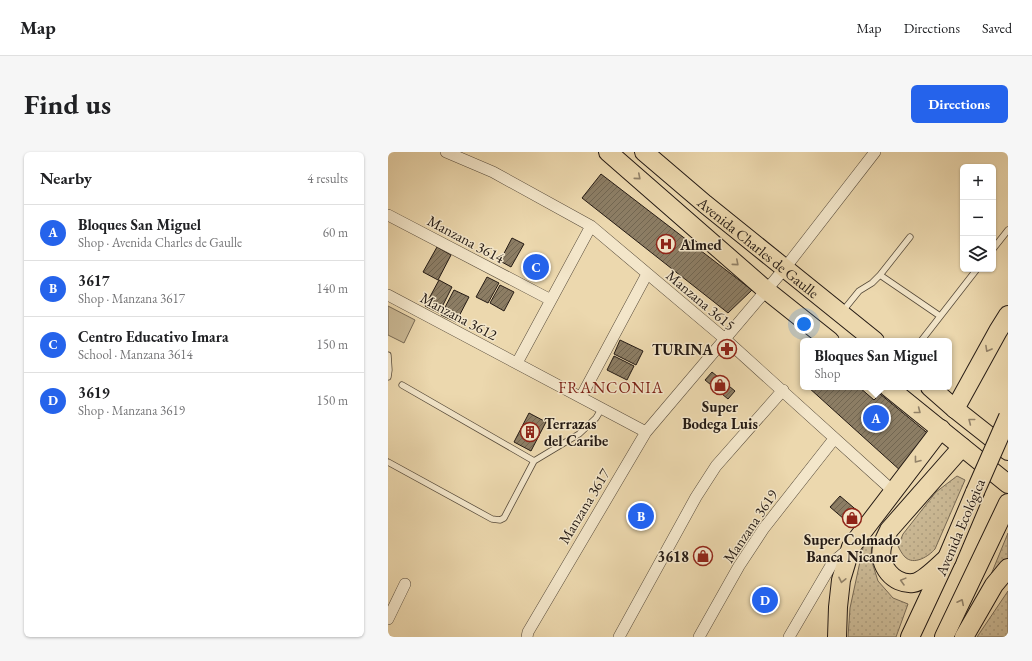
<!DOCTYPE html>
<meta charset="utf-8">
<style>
body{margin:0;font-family:"EB Garamond",serif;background:#f6f6f6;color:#202124}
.controls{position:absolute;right:12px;top:12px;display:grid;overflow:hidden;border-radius:6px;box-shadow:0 1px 3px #0004}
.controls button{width:36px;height:36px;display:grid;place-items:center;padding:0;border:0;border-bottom:1px solid #e0e0e0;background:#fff;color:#202124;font:20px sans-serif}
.you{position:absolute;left:416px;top:172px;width:14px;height:14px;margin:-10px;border:3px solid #fff;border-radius:50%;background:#1a73e8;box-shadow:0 0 0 6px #1a73e833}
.badge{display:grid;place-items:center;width:26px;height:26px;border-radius:50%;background:#2563eb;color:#fff;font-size:13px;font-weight:700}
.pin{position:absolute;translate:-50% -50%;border:2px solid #fff;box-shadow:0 1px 4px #0006}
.popup{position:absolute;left:412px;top:186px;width:152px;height:52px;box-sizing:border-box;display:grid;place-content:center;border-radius:6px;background:#fff;filter:drop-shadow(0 1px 3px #0005);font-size:13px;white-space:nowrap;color:#757577}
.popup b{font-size:15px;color:#202124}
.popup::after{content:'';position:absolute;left:50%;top:100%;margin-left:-8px;border:8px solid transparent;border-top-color:#fff}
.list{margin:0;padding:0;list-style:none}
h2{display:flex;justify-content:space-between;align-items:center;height:52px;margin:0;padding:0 16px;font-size:17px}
h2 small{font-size:13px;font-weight:400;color:#757577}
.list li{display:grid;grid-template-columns:26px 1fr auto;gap:12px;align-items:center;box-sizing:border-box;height:56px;padding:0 16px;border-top:1px solid #e0e0e0}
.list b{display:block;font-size:15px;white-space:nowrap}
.list p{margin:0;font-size:13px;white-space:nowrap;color:#757577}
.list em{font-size:13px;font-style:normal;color:#757577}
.icon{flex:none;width:22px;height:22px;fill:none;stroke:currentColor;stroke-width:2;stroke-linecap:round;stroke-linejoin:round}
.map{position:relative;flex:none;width:620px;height:485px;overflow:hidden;border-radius:6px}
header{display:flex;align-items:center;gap:24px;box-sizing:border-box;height:56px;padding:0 20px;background:#fff;border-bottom:1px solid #e0e0e0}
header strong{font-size:19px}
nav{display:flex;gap:22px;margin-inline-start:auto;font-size:14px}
.intro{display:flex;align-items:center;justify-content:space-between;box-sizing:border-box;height:96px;padding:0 24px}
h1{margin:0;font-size:28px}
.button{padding:10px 18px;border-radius:6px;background:#2563eb;color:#fff;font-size:14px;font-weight:700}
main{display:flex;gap:24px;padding:0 24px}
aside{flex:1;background:#fff;border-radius:6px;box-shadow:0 1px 3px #0004}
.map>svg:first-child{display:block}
</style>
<header>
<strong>Map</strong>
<nav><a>Map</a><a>Directions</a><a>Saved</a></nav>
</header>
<div class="intro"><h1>Find us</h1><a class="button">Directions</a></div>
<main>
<aside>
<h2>Nearby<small>4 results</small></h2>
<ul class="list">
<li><span class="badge">A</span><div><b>Bloques San Miguel</b><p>Shop · Avenida Charles de Gaulle</p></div><em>60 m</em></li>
<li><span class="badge">B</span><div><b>3617</b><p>Shop · Manzana 3617</p></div><em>140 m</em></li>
<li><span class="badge">C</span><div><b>Centro Educativo Imara</b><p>School · Manzana 3614</p></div><em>150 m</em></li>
<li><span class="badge">D</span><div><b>3619</b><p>Shop · Manzana 3619</p></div><em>150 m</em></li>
</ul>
</aside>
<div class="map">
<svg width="620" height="485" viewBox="0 0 620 485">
<defs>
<pattern id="grass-dots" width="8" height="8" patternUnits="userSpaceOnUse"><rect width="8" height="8" fill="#cab894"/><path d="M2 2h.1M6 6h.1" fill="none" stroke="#ad9e7f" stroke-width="1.8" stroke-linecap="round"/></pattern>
<pattern id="building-hatch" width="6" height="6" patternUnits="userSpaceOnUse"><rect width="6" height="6" fill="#8c7d64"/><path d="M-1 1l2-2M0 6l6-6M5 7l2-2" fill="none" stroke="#726651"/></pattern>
</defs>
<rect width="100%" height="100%" fill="#ecd8ae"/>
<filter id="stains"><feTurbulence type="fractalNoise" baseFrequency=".005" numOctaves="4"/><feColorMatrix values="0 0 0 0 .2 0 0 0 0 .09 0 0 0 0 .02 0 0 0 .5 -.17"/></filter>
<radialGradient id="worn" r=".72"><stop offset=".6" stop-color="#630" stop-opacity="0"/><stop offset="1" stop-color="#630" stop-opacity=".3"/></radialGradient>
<!-- grass -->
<path fill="url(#grass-dots)" stroke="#776954" d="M569,324l8,4 -30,69c-6,7 -21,17 -30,8 -3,-3 -5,-7 -7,-11l5,-12 33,-42z
M620,381v29l-29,42z
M484,387l-1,20 7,22 15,17 15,6 -12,33h-48l2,-29 14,-65z
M620,439v46h-31z"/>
<!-- park -->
<path fill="#cab894" stroke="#776954" d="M0,154l27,14 -11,23 -16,-8z"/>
<!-- building -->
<path fill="url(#building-hatch)" stroke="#241a14" d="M213,22l151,116 -24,23 -146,-115z
M124,86l12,6 -13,23 -11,-6z
M49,95l14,8 -13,25 -15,-8z
M99,125l12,6 -11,20 -12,-6z
M51,128l13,7 -13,26 -14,-7z
M112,133l14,7 -10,19 -14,-8z
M66,138l15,7 -13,25 -15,-7z
M232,188l23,11 -7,14 -22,-11z
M226,204l20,10 -7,14 -20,-10z
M324,220l23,19 -7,8 -23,-19z
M420,235h51l15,13 6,-6 51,42 -29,36z
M141,261l17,9 -15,29 -17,-9z
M452,344l20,17 -9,12 -21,-18z"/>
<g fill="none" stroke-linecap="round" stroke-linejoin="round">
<defs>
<path id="service" d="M605,97l15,-19
M492,123l30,-38
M454,160l17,-21 13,-8 8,-8 60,41
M533,189l56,-72
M0,203l1,15 -1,7
M14,233l132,76
M0,310l104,57 8,1 4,-2 30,-57 45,-27 17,-16 6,-10"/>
<path id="minor" d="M58,0l47,20 98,54 134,113 168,152
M0,63l163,85
M0,143l258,137
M129,211l74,-137
M193,245l66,-123
M0,467l17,-35
M139,485l1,-5 118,-200 139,-164 90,-116
M231,485l77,-140 20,-31 67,-76
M311,485l40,-71 25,-38 70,-89
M401,485l44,-75 17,-14"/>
<g id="primary">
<path d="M220,0l158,138 64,51"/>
<path id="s1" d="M256,0l61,52 170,137"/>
<path d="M500,235l120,97"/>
<path d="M542,235l25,22 53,42"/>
<path d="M567,257l43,-78 10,-16"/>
<path d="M559,406c-8,7 -24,24 -34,25 -20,2 -35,-18 -31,-36 1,-6 5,-12 7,-17l73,-83"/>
<path d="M449,485l1,-30 3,-27 10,-33 90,-118"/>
<path d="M522,485l37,-79 28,-66"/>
<path d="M556,485l64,-134"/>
<path d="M576,485l30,-52 14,-17"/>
</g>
</defs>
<!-- service casing -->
<use href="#service" stroke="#564a3a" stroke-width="7"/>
<!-- minor casing -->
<use href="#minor" stroke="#564a3a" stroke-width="12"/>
<!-- primary casing -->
<use href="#primary" stroke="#241a14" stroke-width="20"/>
<!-- service -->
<use href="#service" stroke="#f3e6ca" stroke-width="5.5"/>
<!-- minor -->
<use href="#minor" stroke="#f3e6ca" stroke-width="11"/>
<!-- primary -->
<use href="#primary" stroke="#ecd8ae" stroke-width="18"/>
<defs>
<path id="primary-bridge" d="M587,340l33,-75"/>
</defs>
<!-- primary-bridge casing -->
<use href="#primary-bridge" stroke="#241a14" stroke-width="20" stroke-linecap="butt"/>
<!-- primary-bridge -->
<use href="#primary-bridge" stroke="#ecd8ae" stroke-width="18"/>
</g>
<!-- one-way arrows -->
<defs><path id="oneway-chevron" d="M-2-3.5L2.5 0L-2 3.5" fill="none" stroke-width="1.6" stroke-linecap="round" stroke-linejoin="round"/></defs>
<g stroke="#928269">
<use href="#oneway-chevron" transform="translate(250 25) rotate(41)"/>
<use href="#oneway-chevron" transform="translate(348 111) rotate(41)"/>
<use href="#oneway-chevron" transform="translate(600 197) rotate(119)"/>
<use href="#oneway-chevron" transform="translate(530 259) rotate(38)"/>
<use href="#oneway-chevron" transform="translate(583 269) rotate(-142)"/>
<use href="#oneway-chevron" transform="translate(529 308) rotate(128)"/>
<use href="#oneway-chevron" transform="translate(454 428) rotate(102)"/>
<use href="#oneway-chevron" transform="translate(515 429) rotate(-165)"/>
<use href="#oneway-chevron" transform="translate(573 450) rotate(-64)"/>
</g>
<!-- icons -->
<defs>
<symbol id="hospital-ring" viewBox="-11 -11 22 22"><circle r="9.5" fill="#f3e6ca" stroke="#8f2418" stroke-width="1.5"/><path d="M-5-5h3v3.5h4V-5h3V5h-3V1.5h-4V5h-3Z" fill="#8f2418"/></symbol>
<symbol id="pharmacy-ring" viewBox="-11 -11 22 22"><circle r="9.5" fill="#f3e6ca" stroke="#8f2418" stroke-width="1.5"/><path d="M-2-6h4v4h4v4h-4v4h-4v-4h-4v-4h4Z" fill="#8f2418"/></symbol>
<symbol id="shop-ring" viewBox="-11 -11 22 22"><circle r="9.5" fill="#f3e6ca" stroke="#8f2418" stroke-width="1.5"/><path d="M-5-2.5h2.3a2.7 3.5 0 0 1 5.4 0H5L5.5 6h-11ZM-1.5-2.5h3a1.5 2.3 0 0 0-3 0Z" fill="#8f2418"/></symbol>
<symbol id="building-ring" viewBox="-11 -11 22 22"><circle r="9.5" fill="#f3e6ca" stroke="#8f2418" stroke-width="1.5"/><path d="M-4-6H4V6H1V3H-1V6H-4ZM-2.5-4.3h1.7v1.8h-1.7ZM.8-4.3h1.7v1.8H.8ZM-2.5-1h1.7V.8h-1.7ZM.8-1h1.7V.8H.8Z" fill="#8f2418"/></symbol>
</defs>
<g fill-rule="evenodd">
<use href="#hospital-ring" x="267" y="81" width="22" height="22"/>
<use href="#pharmacy-ring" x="328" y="186" width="22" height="22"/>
<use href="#shop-ring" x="321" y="222" width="22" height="22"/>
<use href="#building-ring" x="131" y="269" width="22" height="22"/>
<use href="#shop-ring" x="453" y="355" width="22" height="22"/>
<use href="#shop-ring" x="304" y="393" width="22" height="22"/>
</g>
<g text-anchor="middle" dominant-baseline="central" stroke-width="3" stroke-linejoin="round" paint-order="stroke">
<!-- street labels -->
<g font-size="15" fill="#241a14" stroke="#f3e6ca">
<text transform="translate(78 87) rotate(28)">Manzana 3614</text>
<text stroke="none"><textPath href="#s1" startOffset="149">Avenida Charles de Gaulle</textPath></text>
<text transform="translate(313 148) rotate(40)">Manzana 3615</text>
<text transform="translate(71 164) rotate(28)">Manzana 3612</text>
<text transform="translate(196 354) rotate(-59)">Manzana 3617</text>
<text transform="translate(362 374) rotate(-56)">Manzana 3619</text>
<text transform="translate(572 375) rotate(-67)">Avenida Ecológica</text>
</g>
<!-- poi labels -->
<g font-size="15" font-weight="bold" fill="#241a14" stroke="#f3e6ca" text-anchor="start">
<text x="292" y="92">Almed</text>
<text x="325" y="197" text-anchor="end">TURINA</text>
<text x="332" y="254" text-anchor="middle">Super<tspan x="332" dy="17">Bodega Luis</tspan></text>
<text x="156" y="271">Terrazas<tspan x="156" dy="17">del Caribe</tspan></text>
<text x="464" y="387" text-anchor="middle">Super Colmado<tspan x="464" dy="17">Banca Nicanor</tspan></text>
<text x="301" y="404" text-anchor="end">3618</text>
</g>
<!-- neighbourhood labels -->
<g font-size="16" letter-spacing="1" fill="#7a1f14" stroke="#f3e6ca">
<text x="223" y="235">FRANCONIA</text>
</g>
</g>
<rect width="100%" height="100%" filter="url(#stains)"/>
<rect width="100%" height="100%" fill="url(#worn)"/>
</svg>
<div class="controls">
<button>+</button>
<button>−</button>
<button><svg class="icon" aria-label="layers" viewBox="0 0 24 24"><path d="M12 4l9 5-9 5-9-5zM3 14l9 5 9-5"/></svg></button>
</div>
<div class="you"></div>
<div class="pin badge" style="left:488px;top:266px">A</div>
<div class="popup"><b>Bloques San Miguel</b>Shop</div>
<div class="pin badge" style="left:253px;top:364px">B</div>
<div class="pin badge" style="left:148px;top:115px">C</div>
<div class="pin badge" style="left:377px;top:448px">D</div>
</div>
</main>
